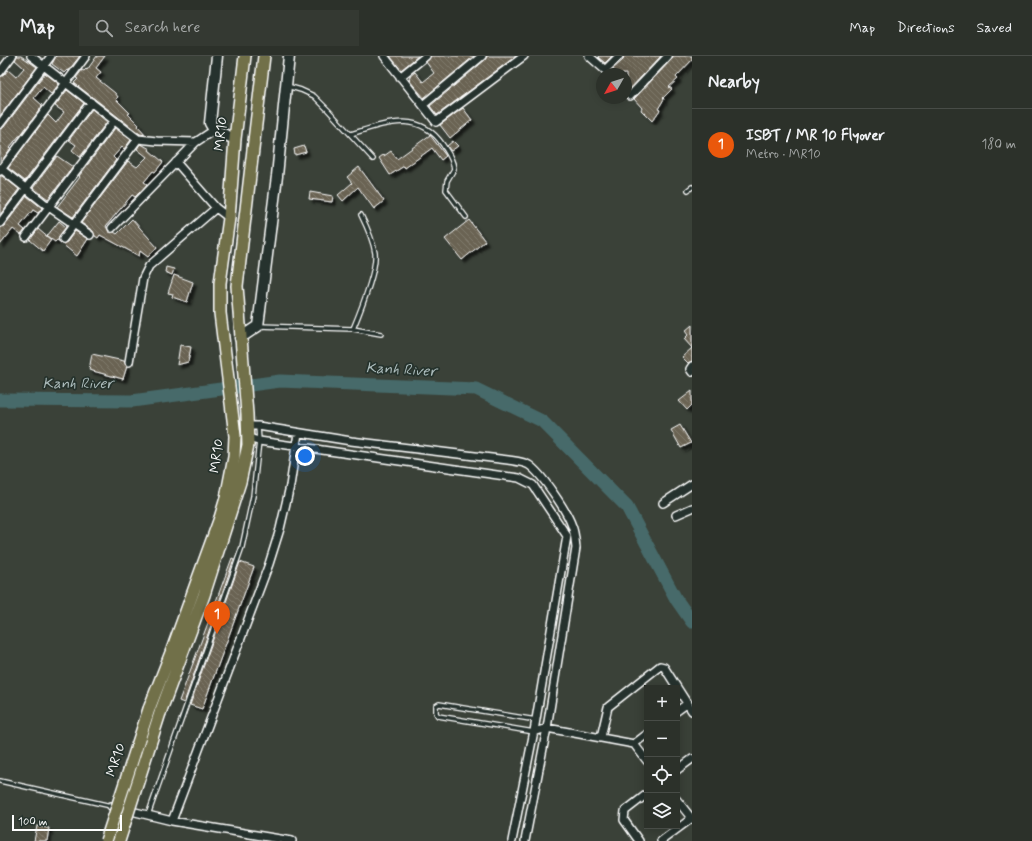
<!DOCTYPE html>
<meta charset="utf-8">
<style>
body{margin:0;font-family:Mynerve,sans-serif;background:#343932;color:#f1f3f6}
.controls{position:absolute;right:12px;bottom:12px;display:grid;overflow:hidden;border-radius:0px;box-shadow:0 2px 10px #0003}
.controls button{width:36px;height:36px;display:grid;place-items:center;padding:0;border:0;border-bottom:1px solid #484c47;background:#2c312a;color:#f1f3f6;font:20px sans-serif}
.compass{position:absolute;left:596px;top:12px;width:36px;height:36px;border-radius:50%;background:#2c312a;box-shadow:0 2px 10px #0003;rotate:231deg}
.scale{position:absolute;left:12px;bottom:10px;width:110px;box-sizing:border-box;padding-left:4px;border:2px solid #fff;border-top:0;font-size:11px;line-height:14px;white-space:nowrap;color:#fff;-webkit-text-stroke:3px #26332d;paint-order:stroke}
.you{position:absolute;left:305px;top:400px;width:14px;height:14px;margin:-10px;border:3px solid #fff;border-radius:50%;background:#1a73e8;box-shadow:0 0 0 6px #1a73e833}
.badge{display:grid;place-items:center;width:26px;height:26px;border-radius:50%;background:#ea580c;color:#fff;font-size:13px;font-weight:700}
.pin{position:absolute;translate:-50% -33px;filter:drop-shadow(0 1px 2px #0008)}
.pin::after{content:'';position:absolute;top:21px;width:14px;height:12px;background:inherit;clip-path:polygon(0 0,100% 0,50% 100%)}
.list{margin:0;padding:0;list-style:none}
h2{display:flex;justify-content:space-between;align-items:center;height:52px;margin:0;padding:0 16px;font-size:17px}
h2 small{font-size:13px;font-weight:400;color:#a6a9a8}
.list li{display:grid;grid-template-columns:26px 1fr auto;gap:12px;align-items:center;box-sizing:border-box;height:72px;padding:0 16px;border-top:1px solid #484c47}
.list b{display:block;font-size:15px;white-space:nowrap}
.list p{margin:0;font-size:13px;white-space:nowrap;color:#a6a9a8}
.list em{font-size:13px;font-style:normal;color:#a6a9a8}
.icon{flex:none;width:22px;height:22px;fill:none;stroke:currentColor;stroke-width:2;stroke-linecap:round;stroke-linejoin:round}
.map{position:relative;flex:none;width:692px;height:785px;overflow:hidden}
header{display:flex;align-items:center;gap:24px;box-sizing:border-box;height:56px;padding:0 20px;background:#2c312a;border-bottom:1px solid #484c47}
header strong{font-size:19px}
nav{display:flex;gap:22px;margin-inline-start:auto;font-size:14px}
.search{width:280px;height:36px;background:#343932;display:flex;align-items:center;gap:10px;box-sizing:border-box;padding:0 14px;border-radius:0px;color:#a6a9a8;font-size:15px}
main{display:flex}
aside{flex:1;background:#2c312a}
.map>svg:first-child{display:block}
</style>
<header>
<strong>Map</strong>
<div class="search"><svg class="icon" aria-label="search" viewBox="0 0 24 24"><circle cx="10" cy="10" r="6"/><path d="M15 15l6 6"/></svg>Search here</div>
<nav><a>Map</a><a>Directions</a><a>Saved</a></nav>
</header>
<main>
<div class="map">
<svg width="692" height="785" viewBox="0 0 692 785">
<defs>
<pattern id="building-back-hatch" width="6" height="6" patternUnits="userSpaceOnUse"><rect width="6" height="6" fill="#6a6352"/><path d="M-1 5l2 2M0 0l6 6M5-1l2 2" fill="none" stroke="#807a6c"/></pattern>
<filter id="shadow"><feDropShadow dx="3.5" dy="3.5" stdDeviation="1" flood-color="#0009"/></filter>
</defs>
<rect width="100%" height="100%" fill="#3a4138"/>
<filter id="ink" filterUnits="userSpaceOnUse"><feTurbulence type="fractalNoise" baseFrequency=".025" numOctaves="2"/><feDisplacementMap in="SourceGraphic" scale="8" xChannelSelector="R" yChannelSelector="G"/><feConvolveMatrix kernelMatrix="1 2 1 2 8 2 1 2 1" color-interpolation-filters="sRGB"/></filter>
<g filter="url(#ink)">
<g fill="none" stroke-linecap="round" stroke-linejoin="round">
<!-- river -->
<path stroke="#466a6a" stroke-width="13" d="M0,344l132,1 148,-20 196,8 66,32 85,86 49,92 16,23"/>
</g>
<!-- building -->
<path fill="url(#building-back-hatch)" stroke="#fff" filter="url(#shadow)" d="M17,0h4l16,11 -37,49v-39l4,-2 4,-5 8,7 8,-9 -9,-8z
M56,0h24l-12,15 -1,-1 -3,3 -12,-9z
M97,0h8l-9,12 5,4 -5,6 19,15 3,4 -2,2 14,14 -2,1 11,11 -1,1 8,9 -6,-1 -66,-51 4,-4 -2,-1 6,-8 2,1 2,-2 1,1z
M390,0h28l-17,14z
M431,0h43l-50,42 -15,-18 1,-1 -1,-2 6,-5 8,10 11,-9 -8,-11z
M487,0h29l-79,59 -7,-9 55,-46z
M599,0h13l-7,7 -7,-6z
M624,0h37l-34,36 -1,-18h-8l-5,-5 10,-9z
M673,0h19v4l-16,17 2,2 -9,8 3,2 -9,9 1,1 -6,10 2,1 -8,11 -11,-11 1,-2 -8,-9 38,-40z
M45,17l14,11 -8,10 -8,-7 -9,11 8,7 -1,3 -21,28h-1l-9,11 1,1 -11,15v-34l4,-2z
M67,34l17,13 -59,78 -17,-13 40,-53 8,8 8,-11 -9,-6z
M463,52l9,12 -22,18 -10,-13z
M92,53l15,13 -27,35 -8,-7 4,-5 -7,-5z
M115,72l16,12 -7,9 -2,-2 -9,10 3,3 -43,57 -16,-10 23,-30 -1,-1z
M430,79l16,21 -5,4 -9,-12 -27,20 -1,-2 -14,9 -11,-17 4,-3 1,1 7,-5 6,8z
M453,85l5,5 -7,5 -4,-5z
M140,88l3,1 7,4 -1,1 14,12 -8,10 -2,-1 -9,11 3,2 -7,8 -5,5 -3,-2 -26,31 3,6h5l3,2 15,-15 25,28 -9,10 -8,-6 -1,5 -39,-21 -2,3 -3,-2 -2,-5 -12,-8 47,-62 9,6 10,-10 -10,-8z
M304,90l2,6 -11,3 -1,-6z
M57,100l16,11 -25,32 -15,-11z
M359,111l25,34 -10,8 -16,-22 -15,14 -5,-6 14,-12 -5,-6z
M0,120h2l17,13 -19,26z
M310,136l23,4 -1,6 -23,-3z
M27,140l15,12 -4,5 -5,-3 -13,16 5,4 -4,5 -8,-6 -13,16v-17l4,-2z
M469,164l16,21 -23,19 -17,-21z
M59,165l7,6 -7,9v5l-2,-1 -2,2 -8,-6z
M38,173l13,11 -8,11 -13,-11z
M75,175l13,8 -11,17 -15,-12 5,-2z
M166,211l8,2 -2,6 -7,-3z
M174,219l19,7 -6,20 -15,-5 1,-3 -5,-1z
M692,269v36l-4,2 -6,-6 10,-9 -8,-9 4,-4 -3,-4z
M180,289l11,2 -3,15 -11,3z
M92,298l32,7 3,5 -4,13 -34,-9z
M692,335v14l-5,5 -8,-9z
M680,369l11,18 -10,5 -10,-18z
M232,502l2,1 -50,144 -5,-2z
M240,506l14,5 -52,142 -12,-4z
M37,770l12,2 -2,13h-13z"/>
<g fill="none" stroke-linecap="round" stroke-linejoin="round">
<defs>
<path id="lane" d="M287,30l14,4 13,6 14,14 45,49
M351,78c33,-10 68,-25 92,11 5,8 10,14 11,24l-7,12 -1,9 20,27
M688,134l4,-3
M259,270l94,3 28,5
M353,273c7,-17 24,-59 22,-76 -2,-13 -8,-26 -14,-38
M534,676l-96,-16 -2,-3v-7l3,-2 97,16
M0,725l111,25
M148,759l94,-268 11,-51 6,-55 -1,-15"/>
<path id="street" d="M31,0l107,83 19,2 39,1 18,-12
M384,0l52,66 88,-66
M589,0l16,14 14,-14
M0,16l12,-16
M400,21l26,-21
M630,40l38,-40
M423,49l59,-49
M0,68l51,-68
M176,106l40,46 13,10
M0,112l49,39 41,28
M0,115l86,-115
M0,167l91,-121
M112,172l84,-86
M26,181l88,-116
M63,183l75,-100
M129,306l14,-84 6,-12 67,-58
M692,310l-2,3 2,3
M248,370h10l93,15 157,19c6,1 16,2 21,5 13,9 38,46 43,61 3,7 3,14 4,22l-29,180 -22,113
M248,382l11,3 260,37 14,7 34,51 -33,195 -22,110
M663,447l29,-19
M676,459l16,-7
M677,655l11,-8
M534,676l13,-4 87,16 13,17
M601,681l7,-30 52,-41 4,1 28,44
M634,688l13,-10
M677,714l15,-11
M677,744l15,19
M111,750l61,15 120,20
M172,765l97,-257 11,-35 10,-43 8,-53
M639,785l-15,-21 1,-9 22,-17
M661,785l31,-23"/>
<path id="secondary" d="M217,0l-7,67 4,7 21,9
M240,282l18,-12 19,-150 12,-120"/>
<path id="primary" d="M149,653l23,-59 48,-132 6,-20 8,-41 1,-21 -15,-123v-30l9,-65 6,-79 10,-83
M160,657l44,-118 36,-113 8,-37 -1,-31 -10,-128 27,-230"/>
</defs>
<!-- lane casing -->
<use href="#lane" stroke="#fff" stroke-width="6"/>
<!-- street casing -->
<use href="#street" stroke="#fff" stroke-width="10"/>
<!-- secondary casing -->
<use href="#secondary" stroke="#fff" stroke-width="13"/>
<!-- primary casing -->
<use href="#primary" stroke="#fff" stroke-width="14"/>
<!-- lane -->
<use href="#lane" stroke="#26332d" stroke-width="3.5"/>
<!-- street -->
<use href="#street" stroke="#26332d" stroke-width="7"/>
<!-- secondary -->
<use href="#secondary" stroke="#26332d" stroke-width="10"/>
<!-- primary -->
<use href="#primary" stroke="#71704a" stroke-width="11"/>
<defs>
<path id="primary-bridge" d="M106,785l43,-132
M119,785l41,-128"/>
</defs>
<!-- primary-bridge casing -->
<use href="#primary-bridge" stroke="#fff" stroke-width="14" stroke-linecap="butt"/>
<!-- primary-bridge -->
<use href="#primary-bridge" stroke="#71704a" stroke-width="11"/>
</g>
</g>
<g text-anchor="middle" dominant-baseline="central" stroke-width="3.5" stroke-linejoin="round" paint-order="stroke">
<!-- street labels -->
<g font-size="14" fill="#fff" stroke="#26332d">
<text transform="translate(221 78) rotate(-84)">MR10</text>
<text transform="translate(217 400) rotate(-83)">MR10</text>
<text transform="translate(116 704) rotate(-72)">MR10</text>
</g>
<!-- water labels -->
<g font-size="15" font-style="italic" fill="#acbcbc" stroke="#26332d">
<text transform="translate(401 314) rotate(3)">Kanh River</text>
<text x="78" y="328">Kanh River</text>
</g>
</g>
</svg>
<div class="controls">
<button>+</button>
<button>−</button>
<button><svg class="icon" aria-label="locate" viewBox="0 0 24 24"><circle cx="12" cy="12" r="6"/><path d="M12 2v4M12 18v4M2 12h4M18 12h4"/></svg></button>
<button><svg class="icon" aria-label="layers" viewBox="0 0 24 24"><path d="M12 4l9 5-9 5-9-5zM3 14l9 5 9-5"/></svg></button>
</div>
<svg class="compass" viewBox="-18 -18 36 36"><path d="M0-13l5 13h-10z" fill="#e53935"/><path d="M0 13l5-13h-10z" fill="#a6a9a8"/></svg>
<div class="scale">100 m</div>
<div class="you"></div>
<div class="pin badge" style="left:217px;top:578px">1</div>
</div>
<aside>
<h2>Nearby<small></small></h2>
<ul class="list">
<li><span class="badge">1</span><div><b>ISBT / MR 10 Flyover</b><p>Metro · MR10</p></div><em>180 m</em></li>
</ul>
</aside>
</main>
